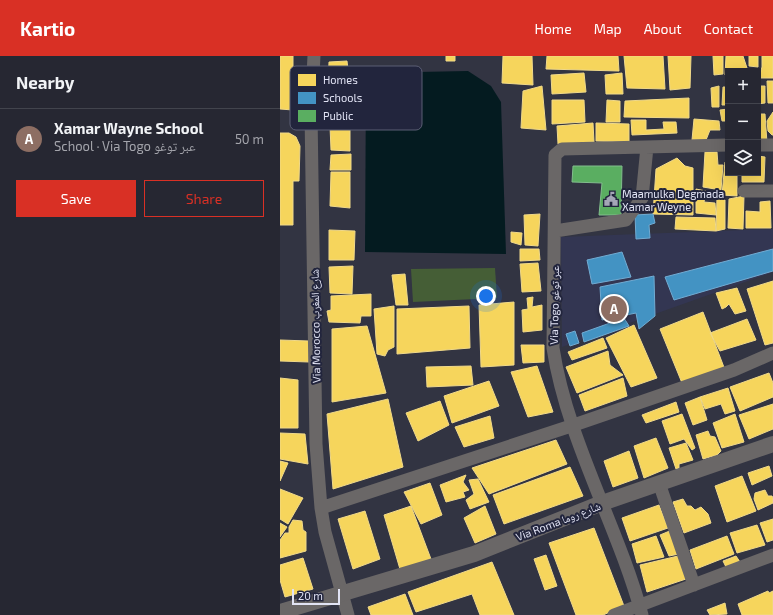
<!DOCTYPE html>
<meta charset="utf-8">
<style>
body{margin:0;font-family:"Exo 2","Noto Naskh Arabic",sans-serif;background:#32333e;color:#f1f3f6}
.controls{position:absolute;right:12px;top:12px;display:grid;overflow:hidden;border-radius:0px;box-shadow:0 4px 16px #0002}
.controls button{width:36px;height:36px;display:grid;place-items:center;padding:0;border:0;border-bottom:1px solid #42444d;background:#262732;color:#f1f3f6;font:20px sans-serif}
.scale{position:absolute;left:12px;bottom:10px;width:48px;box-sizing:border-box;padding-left:4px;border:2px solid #e1e3f4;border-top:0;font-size:11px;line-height:14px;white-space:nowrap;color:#e1e3f4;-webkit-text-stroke:3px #22253d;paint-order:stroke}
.you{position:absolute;left:206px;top:240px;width:14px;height:14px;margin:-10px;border:3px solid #fff;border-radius:50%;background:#1a73e8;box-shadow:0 0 0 6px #1a73e833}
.badge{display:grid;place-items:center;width:26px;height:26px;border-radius:50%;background:#d93025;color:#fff;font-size:13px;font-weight:700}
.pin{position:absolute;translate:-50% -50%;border:2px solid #fff;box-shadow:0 1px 4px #0006}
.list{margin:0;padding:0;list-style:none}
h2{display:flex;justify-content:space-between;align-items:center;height:52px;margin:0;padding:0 16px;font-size:17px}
h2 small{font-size:13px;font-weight:400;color:#a4a5ac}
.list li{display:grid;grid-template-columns:26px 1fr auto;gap:12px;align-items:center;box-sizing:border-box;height:60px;padding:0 16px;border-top:1px solid #42444d}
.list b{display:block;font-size:15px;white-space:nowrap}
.list p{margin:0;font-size:13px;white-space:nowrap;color:#a4a5ac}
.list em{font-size:13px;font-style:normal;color:#a4a5ac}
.actions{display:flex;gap:8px;padding:12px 16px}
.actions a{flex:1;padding:9px 0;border:1px solid #d93025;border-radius:0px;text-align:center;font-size:14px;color:#d93025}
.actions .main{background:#d93025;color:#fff}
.icon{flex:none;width:22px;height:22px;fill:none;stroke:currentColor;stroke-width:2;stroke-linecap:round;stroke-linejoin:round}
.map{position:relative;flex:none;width:493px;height:559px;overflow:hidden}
header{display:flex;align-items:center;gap:24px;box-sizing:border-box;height:56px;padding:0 20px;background:#d93025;color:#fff}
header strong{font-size:19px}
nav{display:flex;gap:22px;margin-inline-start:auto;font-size:14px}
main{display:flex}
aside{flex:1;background:#262732}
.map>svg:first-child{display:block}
</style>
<header>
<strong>Kartio</strong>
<nav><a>Home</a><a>Map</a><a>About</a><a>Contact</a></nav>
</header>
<main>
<aside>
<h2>Nearby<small></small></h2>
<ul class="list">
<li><span class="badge" style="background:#8d6e63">A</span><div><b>Xamar Wayne School</b><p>School · Via Togo عبر توغو</p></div><em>50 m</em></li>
</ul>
<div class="actions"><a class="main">Save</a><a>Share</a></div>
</aside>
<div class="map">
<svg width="493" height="559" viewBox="0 0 493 559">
<rect width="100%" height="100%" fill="#323442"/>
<!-- built -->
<path fill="#333652" d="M493,173v43l-211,75 -1,-110z"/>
<!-- green -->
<path fill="#455e36" d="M215,212l2,30 -84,4 -2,-33z"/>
<!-- water -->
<path fill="#041b20" d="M188,15l23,15 10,16 5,152 -141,-2 1,-179z"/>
<!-- homes -->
<path fill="#f6d55c" stroke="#f0d98a" d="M0,0h13v54l-13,-1z
M166,0h9v5h-9z
M223,0h29l1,29 -31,-2z
M267,0h71l1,15 -73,-2z
M344,0h39l2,33 -38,-1z
M388,0h23l-1,32 -20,2z
M433,0h10v18l-9,1z
M446,0h17l5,15h-20v4h-3z
M469,0h9v11l-9,-1z
M482,0h11v22h-14l3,-11z
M67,5l3,26 -22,-1 1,-24z
M304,17l2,19 -34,2 -1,-19z
M342,17l1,21h-17l-1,-19z
M487,25h6v22h-5z
M262,30l4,44 -25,-2 2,-37z
M439,30v21h-7l-1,-19z
M478,30h7v17l-7,1z
M443,31h5v18h-6z
M409,42v20l-65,-1 1,-16z
M272,44h32l1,22 -33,2z
M327,44l13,1v21h-14z
M448,53v12h-6l-2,-11z
M493,56v23h-1l-4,-4 -1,-10z
M478,58h7l2,29 -9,-1z
M414,63l25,2 1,9h-10l-4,10h-14z
M351,64h15v10l18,-1 -1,-7h13l1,11 -45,2z
M313,67l1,19 -36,2 -1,-18z
M316,67l33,1v18l-33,-1z
M50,70l20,2v23l-19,-1z
M0,77h9l7,4 4,9 -1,35h-6v44h-13z
M425,96h12l1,13h5l-2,25 -18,-3z
M71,98v16h-21l1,-15z
M478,100l7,1 -1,25h-22v-9h16z
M397,102l8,8 8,2v47l-40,-1 3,-45z
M445,106h3v11h9v23l-15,-1z
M51,116h19v36l-20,-2z
M416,133l10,2 -2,11 11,1 1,12 -20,-2z
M464,140l-1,33 -15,-1 1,-29z
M437,141l8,3v29l-9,2z
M490,145l1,27h-25v-17l14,1v-10z
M260,158l-2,32 -13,-1 -1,-30z
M396,161l39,1 1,13 -41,-2z
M49,174l26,1 -1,29h-25z
M231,176l11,1 -1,12 -10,-3z
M240,193h19l1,11 -20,1z
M258,207l3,28 -19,1 -2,-28z
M73,210l-1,28 -22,-1 -1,-26z
M125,218l3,31h-12l-4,-30z
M493,225v62l-8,2 -18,-56z
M457,232l9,23 -11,3 -6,-10 -3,3 -4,2 -6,-16z
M91,238v22h-10l-1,7 -31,-1 -2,-11 4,-1v-14z
M253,241l-1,10 10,-2v25l-19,2 -1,-22 6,-1 -1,-11z
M234,246v63l-33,2 -2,-62z
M114,250v41l-6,3 -3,6 -8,-2 -3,-45z
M189,250l1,42 -73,6v-45z
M423,256l22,58 -43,13 -22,-54z
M467,263l9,21 -36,11 -10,-18z
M354,269l23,53 -26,9 -25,-49z
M87,270l19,67 -54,9v-73z
M323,282l4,10 -35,12 -4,-8z
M0,284l29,1v21l-29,-1z
M241,289h23v17l-21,1z
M328,295l2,14 13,10 -46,18 -11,-26z
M191,310l2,19 -46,2 -1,-20z
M257,310l16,46 -25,5 -17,-45z
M489,317l4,10v14l-33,14 -10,-24z
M0,322l18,2v48h-18z
M343,322l4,18 -42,15 -6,-16z
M209,325l10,25 -47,17 -8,-27z
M448,332l7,23 -10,3 -4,-10 -16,5 -5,-12z
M420,341l7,23 -14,5 -8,-22z
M108,343l15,68 -70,22 -6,-75z
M160,345l9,24 -31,16 -12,-28z
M396,346l3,10 -33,11 -4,-8z
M493,348v25l-24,10 -10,-24z
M402,358l13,34 -3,2 -8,-11 -14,5 -8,-23z
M455,358l9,28 -22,6 -9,-25z
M210,360l4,22 -30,9 -9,-20z
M428,375l2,5 5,1 6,14 -4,4 -14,4 -7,-24z
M0,377l25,1 3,30 -28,-5z
M376,382l12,30 -24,10 -10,-32z
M276,384l11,24 -78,30 -17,-26z
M406,387l7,17 -14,4v4l-3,1 -7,-21z
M349,395l9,27 -25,9 -9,-26z
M0,405l8,2 -8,18z
M489,410l3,10 -20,9 -4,-12z
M290,411l13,29 -79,28 -11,-29z
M186,419l-3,7 6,8 -6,2 2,5 -19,5 -6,-17z
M462,420l14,35 -29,11 -12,-36z
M198,423l11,23 -19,7 -4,-9 8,-6 -5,-14z
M150,427l12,32 -21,9 -17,-32z
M0,433l23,9 -15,26 -8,-5z
M485,434l3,6h4l1,2v5l-15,7 -4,-11 1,-6z
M403,443l4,7h4l4,4 6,-3 7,7 3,9 -27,10 -11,-31z
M379,449l9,23 -38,13 -8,-23z
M131,450l23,61 -32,9 -18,-61z
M205,450l11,28 -21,9 -11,-25z
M85,455l15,48 -27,10 -15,-50z
M493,463v21l-6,2 -7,-19z
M13,464l9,1 1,9 3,2v19l-26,7v-18l5,-7h4v-6z
M0,467l7,4 -7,10z
M477,469l8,20 -28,8 -7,-20z
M314,472l30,78 -21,9h-27l-27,-72z
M392,474l7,24 -10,2 -9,-21z
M376,480l8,21 -27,6 -5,-19z
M447,480l7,18 -38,15 -6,-19z
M266,499l11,31 -12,4 -11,-31z
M398,500l8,23 -39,13 -7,-27z
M456,500l4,6 -14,5 -3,-6z
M23,502l10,31 -28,8 -5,-17v-15z
M212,506l22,53h-34l-8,-21 -56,18 -8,-20z
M488,535l1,2 4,-2v24h-31l-4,-11z
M125,538l8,21h-42l-3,-8z
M445,547l2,11 -17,1 -3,-5z"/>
<!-- schools -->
<path fill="#4393c3" stroke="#72abd2" d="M373,158l2,9 -6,2 1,13 -14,1 -1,-24z
M493,193v22l-99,29 -9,-23z
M342,196l9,25 -39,7 -5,-24z
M374,220l1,40 -16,13 -3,-16 -34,7 -2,-33z
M344,262l5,8 -45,16 -2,-9z
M295,275l4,12 -9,3 -4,-12z"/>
<!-- public -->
<path fill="#5aae61" stroke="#82be8d" d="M293,110h49l-1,49h-22l3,-32 -30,-1z"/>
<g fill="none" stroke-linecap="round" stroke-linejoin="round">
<!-- minor -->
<path stroke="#6a6767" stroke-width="13" d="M34,0l-3,57 5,331 5,64 4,24 23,83
M478,89h15
M464,135h29
M275,175l71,-11 16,-22 5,-51
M379,427l35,102
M41,452l253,-83 160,-55 39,-17
M334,559l159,-60
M362,559c-24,-89 -75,-175 -89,-267l2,-193 7,-6 166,-4"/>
<!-- tertiary -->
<path stroke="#6a6767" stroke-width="16" d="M0,556l194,-58 128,-51 171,-59"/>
</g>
<!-- icons -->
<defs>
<symbol id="civic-bare" viewBox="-9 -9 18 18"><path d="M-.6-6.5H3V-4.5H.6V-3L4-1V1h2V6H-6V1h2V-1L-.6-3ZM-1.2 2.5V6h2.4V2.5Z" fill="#a4a6b6" stroke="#22253d" stroke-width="2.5" paint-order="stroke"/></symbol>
</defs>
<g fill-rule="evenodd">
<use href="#civic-bare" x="321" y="133" width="20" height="20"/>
</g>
<g text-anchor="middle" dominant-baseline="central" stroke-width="4" stroke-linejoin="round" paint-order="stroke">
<!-- poi labels -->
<g font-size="11" fill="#e1e3f4" stroke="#22253d" text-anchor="start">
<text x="342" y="137">Maamulka Degmada<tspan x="342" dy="13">Xamar Weyne</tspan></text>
</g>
<!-- street labels -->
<g font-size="11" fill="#e1e3f4" stroke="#22253d">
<text transform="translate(274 249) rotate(-89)">Via Togo عبر توغو</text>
<text transform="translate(35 270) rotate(-91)">Via Morocco شارع المغرب</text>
<text transform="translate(278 465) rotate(-21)">Via Roma شارع روما</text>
</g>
</g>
<!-- legend -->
<rect x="10" y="10" width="132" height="64" rx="6" fill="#22253d" stroke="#5b5e74" stroke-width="1"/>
<rect x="18" y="18" width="18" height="12" fill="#f6d55c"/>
<rect x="18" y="36" width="18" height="12" fill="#4393c3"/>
<rect x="18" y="54" width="18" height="12" fill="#5aae61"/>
<g font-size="11" fill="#e1e3f4">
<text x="43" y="28">Homes</text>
<text x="43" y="46">Schools</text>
<text x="43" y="64">Public</text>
</g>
</svg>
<div class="controls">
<button>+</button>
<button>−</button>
<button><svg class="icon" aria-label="layers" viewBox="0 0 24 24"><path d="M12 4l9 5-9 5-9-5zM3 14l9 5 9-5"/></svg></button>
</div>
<div class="scale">20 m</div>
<div class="you"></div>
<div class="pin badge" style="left:334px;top:253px;background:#8d6e63">A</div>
</div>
</main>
